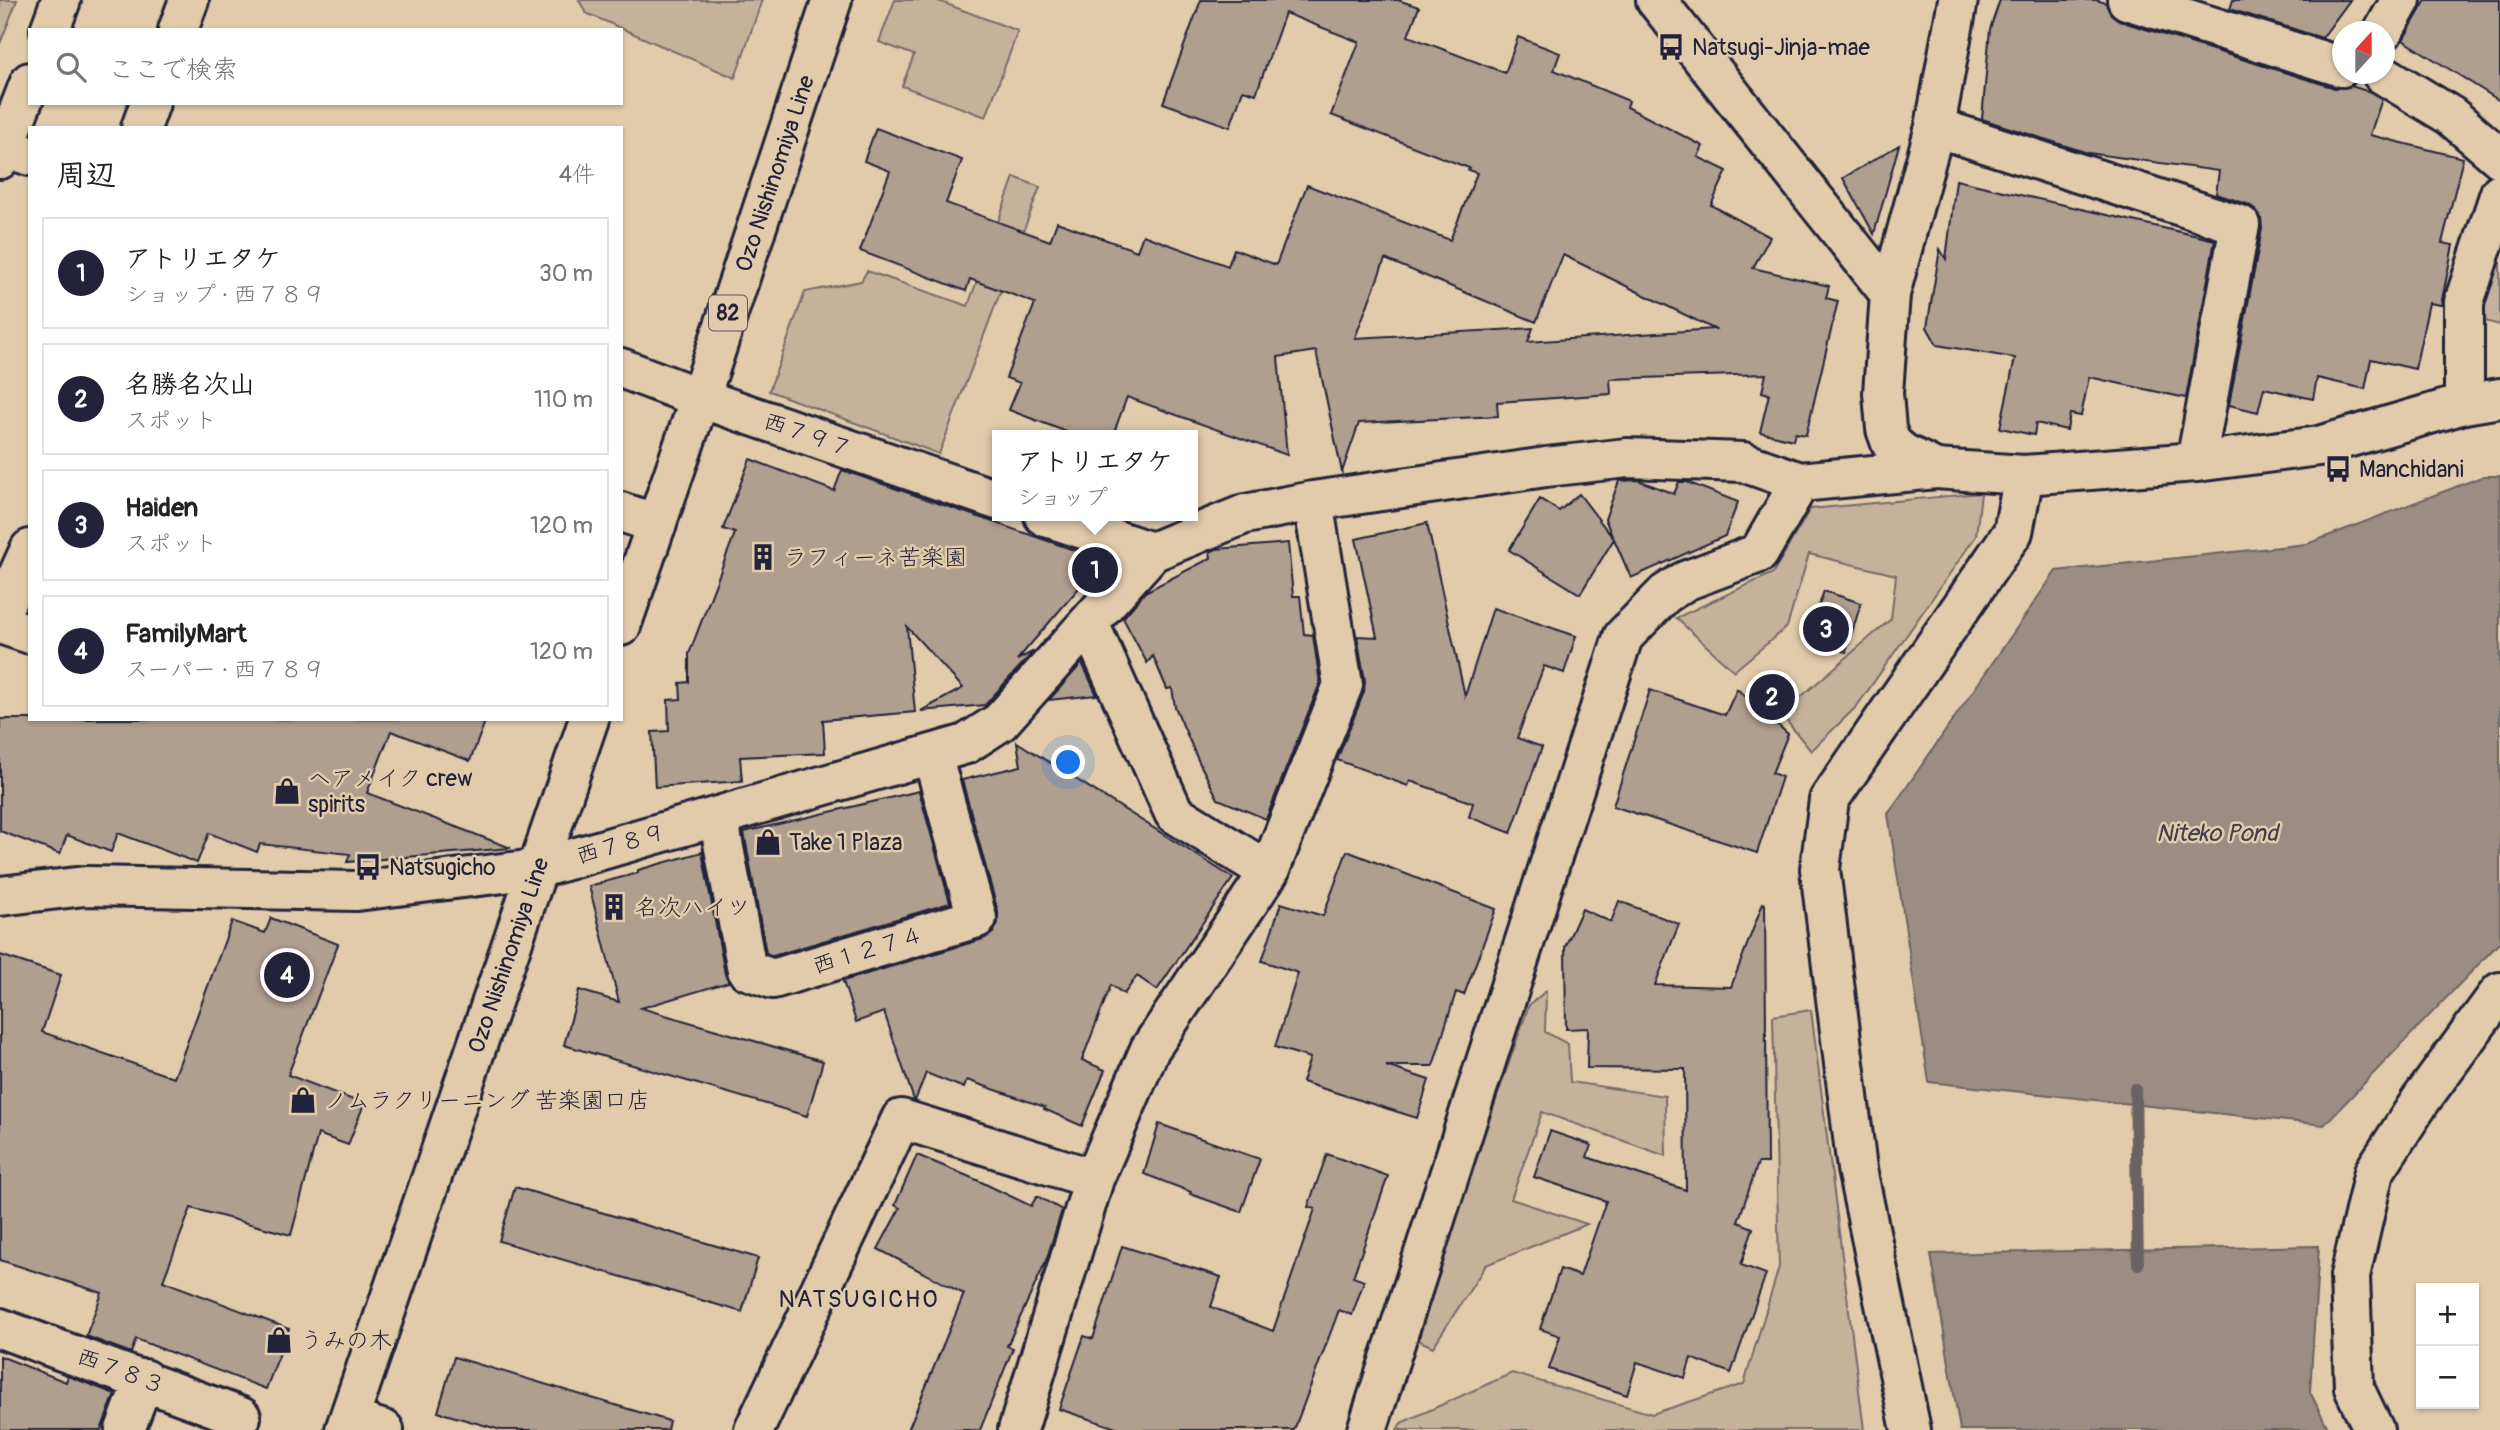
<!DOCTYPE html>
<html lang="ja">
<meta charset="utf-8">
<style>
body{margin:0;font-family:Pangolin,"Klee One",sans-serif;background:#f2f2f2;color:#222}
.controls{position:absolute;right:21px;bottom:21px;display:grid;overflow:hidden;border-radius:0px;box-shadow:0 2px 5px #0004}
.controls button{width:63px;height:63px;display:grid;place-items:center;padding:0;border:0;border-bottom:2px solid #e0e0e0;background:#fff;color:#222;font:35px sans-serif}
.compass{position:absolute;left:2332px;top:21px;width:63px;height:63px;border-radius:50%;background:#fff;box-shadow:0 2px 5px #0004;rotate:21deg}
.you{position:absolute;left:1069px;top:763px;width:24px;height:24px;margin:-18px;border:5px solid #fff;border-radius:50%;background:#1a73e8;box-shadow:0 0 0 10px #1a73e833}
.badge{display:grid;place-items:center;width:46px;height:46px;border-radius:50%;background:#22223b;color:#fff;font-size:23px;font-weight:700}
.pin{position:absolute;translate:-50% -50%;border:4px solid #fff;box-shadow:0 2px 7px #0006}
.popup{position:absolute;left:992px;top:430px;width:206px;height:91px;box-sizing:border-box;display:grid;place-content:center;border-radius:0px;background:#fff;filter:drop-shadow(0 2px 5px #0005);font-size:23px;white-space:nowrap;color:#767676}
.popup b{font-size:26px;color:#222}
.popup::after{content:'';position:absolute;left:50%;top:100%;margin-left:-14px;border:14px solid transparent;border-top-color:#fff}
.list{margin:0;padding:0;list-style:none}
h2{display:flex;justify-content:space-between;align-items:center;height:91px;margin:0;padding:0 28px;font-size:30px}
h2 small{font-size:23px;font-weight:400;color:#767676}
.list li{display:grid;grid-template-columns:46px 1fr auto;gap:21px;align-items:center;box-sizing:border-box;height:112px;margin:0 14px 14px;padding:0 14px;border:2px solid #e0e0e0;border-radius:0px}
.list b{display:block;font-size:26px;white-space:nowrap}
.list p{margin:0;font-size:23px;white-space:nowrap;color:#767676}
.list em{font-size:23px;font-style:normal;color:#767676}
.icon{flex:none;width:38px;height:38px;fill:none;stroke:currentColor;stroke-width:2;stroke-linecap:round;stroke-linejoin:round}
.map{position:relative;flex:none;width:2500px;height:1430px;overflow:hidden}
.search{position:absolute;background:#fff;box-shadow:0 2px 5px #0004;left:28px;top:28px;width:595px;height:77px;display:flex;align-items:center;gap:18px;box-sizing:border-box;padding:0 24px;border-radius:0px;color:#767676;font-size:26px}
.panel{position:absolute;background:#fff;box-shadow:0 2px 5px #0004;left:28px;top:126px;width:595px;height:595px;border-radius:0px}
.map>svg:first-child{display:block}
</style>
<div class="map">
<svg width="2500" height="1430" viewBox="0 0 2500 1430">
<rect width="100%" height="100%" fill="#e2cbab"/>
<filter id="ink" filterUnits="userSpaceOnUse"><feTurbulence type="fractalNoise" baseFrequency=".0143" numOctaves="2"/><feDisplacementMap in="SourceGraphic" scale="14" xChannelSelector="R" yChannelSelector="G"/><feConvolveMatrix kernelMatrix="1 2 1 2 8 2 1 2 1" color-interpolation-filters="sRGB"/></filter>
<g filter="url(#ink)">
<!-- green -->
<path fill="#c6b29b" stroke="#746a6b" stroke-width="2" d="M0,0h17l-17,44z
M579,0h183l-27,78 -149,-65z
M895,0h41l82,31 -32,86 -84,-31 12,-31 -35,-13z
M1014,177l26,10 -101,267 -170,-63 36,-99 56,-11 6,-10 101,35z
M2500,254v71l-19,-5z
M1981,493l-5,43 -119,170 -46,45 -30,-37 110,-95 5,-44 -87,-21 -22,73 -53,44 -58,-53 97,-45 37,-64z
M1546,991l-1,41 23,12 2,38 95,14 1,60 -124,-44 -31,87 76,25 -101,41 -53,82 -20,-9 116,-333z
M1811,1010l53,420h-467l4,-7 111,-50 140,41 92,-30 35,-117 -6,-251z"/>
<!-- water -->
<path fill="#9b8d81" stroke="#6b6265" stroke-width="2" d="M2484,476h16v466l-176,183 -395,-43 -41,-268 168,-243 251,-27z
M2319,1246l-9,146 19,38h-369l-29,-176z"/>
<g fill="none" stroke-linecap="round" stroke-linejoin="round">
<!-- stream -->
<path stroke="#6b6265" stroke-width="12" d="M2135,1089l3,175"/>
</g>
<!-- building -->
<path fill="#b09e8e" stroke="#22223b" stroke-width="2" fill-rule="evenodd" d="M1201,0h197l21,7 -11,29 97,37 13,-36 42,16 -6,17 75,31 -2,6 76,39 -5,11 29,14 -16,34 59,32 -17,31 76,18 -3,12 12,3 -32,134 -11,-2 -2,7 -33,-8 9,-38 -7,-2 4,-18 -156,5 1,15 -114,8 1,14 -139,7 -17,49 -26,-121 -38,6 9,98 -160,-58 -14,38h-38l-66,-25 11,-27 -14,-5 29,-75 -65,-24 -4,12 -106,-40 30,-80 -26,-10 12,-33 86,32 -16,43 104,38 7,-19 80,29 6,-16 85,31 6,-17 42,16 31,-80 143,55 27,-67 -9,-3 1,-2 -138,-53 28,-73 -74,-29 -29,81 -13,-4 -13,37 -67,-24zM1563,255l151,74 -186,13 5,-14 -178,10 30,-79 151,63z
M2000,0h96l10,3 5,11 9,7 215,67 16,-2 19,6 12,7 -12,36 93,23 -21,85 11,2 -12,60 -12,-2 -14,66 -44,-10 -6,30 -48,-11 -4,21 -49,-11 -6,24 -29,-7 33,-176 -1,-11 -6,-9 -8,-5 -31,-10 3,-23 -131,-18 -106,-34 8,-90z
M2233,0h117l-28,38 -92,-29z
M2426,0h74v101l-97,-61z
M1899,145l-25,89 -31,-56z
M1956,180l259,60 -29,158 -97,-21 -8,39 -11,-2 -3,16 -31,-7 -2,12 -34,-7 15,-70 -78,-13 -10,-18 13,-78 6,10z
M750,459l84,32 8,-21 261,90 -86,100 17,-9 -49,54 -64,6 42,-23 -56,-61 8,85 -92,8 2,33 -85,4 2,24 -87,6 -3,-55 17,-1 -1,-31 13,-1 -1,-16 9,-1v-28l46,-121 -12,-4z
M1638,480l36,14 5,-12h8l51,20 -13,34 -94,42 -17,-39 -34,55 -71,-44 31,-51 19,12 20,-17 34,44 -8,-19 14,-38z
M1427,523l38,173 28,-88 83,28 -12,37 -20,-7 -27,72 25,9 -31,86 -42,-16 4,-14 -63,-22 -2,5 -71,-26 27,-68 1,-11 -8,-45 20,1 -21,-98z
M1288,543l5,53h7l4,38 9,1 7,48 -54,136 -48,-20 -20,-39 -23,-53 -3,-19 -5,1 -14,-33 -6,7 -24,-45 22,-26 66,-34 -1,-6 6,-3z
M1824,591l37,12 -15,49 -39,-13z
M1082,663l15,32 -48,5z
M1737,689l51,45 -16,39 10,4 -25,76 -144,-47 37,-116 75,25z
M0,719h486l-16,42 -79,-30 -24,62 144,55 -164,14 3,-8 -90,-10 -3,8 -48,-19 -12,30 -79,-30 -7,19 -44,-17 -7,19 -60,-23z
M1017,742l216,136 -76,112 -20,-14 -13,18 -13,-9 -29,75 23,10 -23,56 -38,-17 1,-2 -78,-27 -3,8 -38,-15 -11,28 -1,-1 -30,-88 -28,10 -13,-41 140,-42 10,-6 5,-10v-11l-36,-132 59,-14z
M919,791l31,112 -177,53 -7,-3 -22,-121z
M1347,851l149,58 -32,86 -8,-3 -23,74h-47l43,14 -12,38 -115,-36 8,-24 -35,-11 23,-74 -36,-12 19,-58 42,13z
M702,852l23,122 4,8 -88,26 182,53 -16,55 -243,-71 15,-55 40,12 -30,-116 49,-13v-3z
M1619,901l60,23 -24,61 76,2 32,-84 2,1 2,259h-9l-20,59 15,6 -12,37 25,9 -35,99 -40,-15 -6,20 -48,-16 -10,33 -78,-26 11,-33 -20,-7 20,-60 20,7 26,-75 -72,-24 16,-46 41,14 -4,12 99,33 -1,-121 -98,-1 1,-40 -22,1 -1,-82 17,-38 29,13z
M271,918l67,26 -50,131 76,29 -16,41 -30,-11 -27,101 -100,-27 -28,73 126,48 -23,60 -130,-50 -5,14 -45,-17 16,-43 -102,-33v-305l61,20 -19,57 132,46 58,-157 33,12z
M1159,1124l101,35 -19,53 -51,-18 1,-2 -47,-18z
M1327,1154l61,22 -35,101 11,4 -12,34 -13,-5 -45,120h-172l-63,-21 25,-73 9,3 29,-93 99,31 -10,30 62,24 42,-122 -7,-2z
M917,1155l60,25 54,26 6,-10 25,14 -16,51 -39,85 6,2 -33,82h-72l56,-136 -86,-45 22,-41 -5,-3z
M515,1187l243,71 -16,54 -243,-71z
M0,1356l66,26 2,-6 47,18 -14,36h-101z
M454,1357l215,64 -2,9h-166l-63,-18z"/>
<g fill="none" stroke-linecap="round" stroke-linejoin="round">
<defs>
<path id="minor" d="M1656,0l234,294
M2127,0l215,67
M178,30l11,-30
M2383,32l18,-32
M2382,74l69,42 49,42
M1935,127l305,98 -44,237
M141,128l9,-25
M5,147l25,9
M1890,294l45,-167 23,-127
M621,368l79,30 297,102
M2464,404v-102l36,-109
M621,512l36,12
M1044,516l108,36
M0,615l30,-66
M1089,623l85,190 95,59
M0,624l30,10
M718,816l29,154 26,9 204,-61 -45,-164
M536,869l430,-125 34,-22 152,-170 93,-38 68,-13 233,-34 81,-9 116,4 57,20 136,-13
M0,1328l241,89
M349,1419l35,11
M125,1430l19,-51
M754,1430l147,-311 193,60
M1018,1430l76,-251 56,-130 119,-177 74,-187 -30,-184
M1367,1430l256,-793 42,-43 20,-13 74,-28 41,-71
M1911,1430l-54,-261 -37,-300 9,-69 184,-268 11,-57
M2374,1430l-20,-42 -4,-112 24,-104 47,-72 79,-108"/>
<path id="tertiary" d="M50,30l11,-30
M0,159l30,-77
M1890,294l-7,99 3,36 5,14 12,10 33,16 88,6 172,-13 123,-16 145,-42 36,-6
M0,896l85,-10 272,5 179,-22"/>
<g id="primary">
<path id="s1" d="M621,626l79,-228 132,-398"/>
<path id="s2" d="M345,1430l244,-711"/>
</g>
</defs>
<!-- minor casing -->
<use href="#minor" stroke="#22223b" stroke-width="44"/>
<!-- tertiary casing -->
<use href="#tertiary" stroke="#22223b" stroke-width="44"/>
<!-- primary casing -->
<use href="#primary" stroke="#22223b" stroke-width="44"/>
<!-- minor -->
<use href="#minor" stroke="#e2cbab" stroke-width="38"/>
<!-- tertiary -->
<use href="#tertiary" stroke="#e2cbab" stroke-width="38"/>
<!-- primary -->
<use href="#primary" stroke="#e2cbab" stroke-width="38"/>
</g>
</g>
<!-- icons -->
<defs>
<symbol id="bus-bare" viewBox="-9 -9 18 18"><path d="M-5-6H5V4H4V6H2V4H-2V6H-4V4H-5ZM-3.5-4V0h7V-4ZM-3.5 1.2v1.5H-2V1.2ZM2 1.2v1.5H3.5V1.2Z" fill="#22223b" stroke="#e2cbab" stroke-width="2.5" paint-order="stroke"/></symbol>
<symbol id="building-bare" viewBox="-9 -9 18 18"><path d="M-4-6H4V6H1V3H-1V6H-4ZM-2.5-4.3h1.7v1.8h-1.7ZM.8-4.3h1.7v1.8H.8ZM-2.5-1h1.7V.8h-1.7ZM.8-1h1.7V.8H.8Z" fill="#22223b" stroke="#e2cbab" stroke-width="2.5" paint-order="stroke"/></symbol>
<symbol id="shop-bare" viewBox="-9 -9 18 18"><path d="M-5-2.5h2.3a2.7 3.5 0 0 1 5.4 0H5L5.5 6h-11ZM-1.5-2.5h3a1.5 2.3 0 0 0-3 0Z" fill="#22223b" stroke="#e2cbab" stroke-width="2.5" paint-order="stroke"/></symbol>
</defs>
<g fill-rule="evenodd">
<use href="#bus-bare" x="1652" y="28" width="38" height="38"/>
<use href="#bus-bare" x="2319" y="450" width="38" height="38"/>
<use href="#building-bare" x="744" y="538" width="38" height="38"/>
<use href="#shop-bare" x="268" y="772" width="38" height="38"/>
<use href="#shop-bare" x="749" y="823" width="38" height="38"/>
<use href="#bus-bare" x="349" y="848" width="38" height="38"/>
<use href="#building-bare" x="595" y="888" width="38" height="38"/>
<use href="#shop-bare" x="284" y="1081" width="38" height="38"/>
<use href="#shop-bare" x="260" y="1321" width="38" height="38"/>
</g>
<g text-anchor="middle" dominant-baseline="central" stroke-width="5" stroke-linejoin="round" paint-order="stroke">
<!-- shield labels -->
<rect fill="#e2cbab" stroke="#5c555d" stroke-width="2" x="709" y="295.5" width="38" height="35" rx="5"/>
<g font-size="21" font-weight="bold" fill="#22223b">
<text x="728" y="313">82</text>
</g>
<!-- poi labels -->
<g font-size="23" fill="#22223b" stroke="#e2cbab" text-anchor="start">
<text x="1692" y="47">Natsugi-Jinja-mae</text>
<text x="2359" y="469">Manchidani</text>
<text x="784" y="557">ラフィーネ苦楽園</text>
<text x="308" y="778">ヘアメイク crew<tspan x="308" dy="26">spirits</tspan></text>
<text x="789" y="842">Take 1 Plaza</text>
<text x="389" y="867">Natsugicho</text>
<text x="635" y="907">名次ハイツ</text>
<text x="324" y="1100">ノムラクリーニング 苦楽園口店</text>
<text x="300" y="1340">うみの木</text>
</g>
<!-- street labels -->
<g font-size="23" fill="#22223b" stroke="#e2cbab">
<text stroke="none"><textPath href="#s1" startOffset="478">Ozo Nishinomiya Line</textPath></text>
<text transform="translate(808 435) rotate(19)">西７９７</text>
<text transform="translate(621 844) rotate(-16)">西７８９</text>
<text transform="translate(868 950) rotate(-17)">西１２７４</text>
<text stroke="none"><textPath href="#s2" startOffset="502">Ozo Nishinomiya Line</textPath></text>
<text transform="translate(121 1371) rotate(20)">西７８３</text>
</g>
<!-- water labels -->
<g font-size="24" font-style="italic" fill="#403d4c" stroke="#e2cbab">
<text x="2217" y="833">Niteko Pond</text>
</g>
<!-- neighbourhood labels -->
<g font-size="24" letter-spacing="2" fill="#22223b" stroke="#e2cbab">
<text x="859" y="1299">NATSUGICHO</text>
</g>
</g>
</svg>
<div class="controls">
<button>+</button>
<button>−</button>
</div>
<svg class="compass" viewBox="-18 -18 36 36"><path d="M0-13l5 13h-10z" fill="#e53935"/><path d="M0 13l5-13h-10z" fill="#767676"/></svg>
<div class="you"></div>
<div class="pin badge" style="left:1095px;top:570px">1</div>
<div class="popup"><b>アトリエタケ</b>ショップ</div>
<div class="pin badge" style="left:1772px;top:697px">2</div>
<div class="pin badge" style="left:1826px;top:629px">3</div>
<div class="pin badge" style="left:287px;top:975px">4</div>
<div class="search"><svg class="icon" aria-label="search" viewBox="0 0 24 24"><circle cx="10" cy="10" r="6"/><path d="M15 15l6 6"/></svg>ここで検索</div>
<section class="panel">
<h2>周辺<small>4件</small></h2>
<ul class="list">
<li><span class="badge">1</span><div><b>アトリエタケ</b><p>ショップ · 西７８９</p></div><em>30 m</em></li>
<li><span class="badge">2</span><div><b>名勝名次山</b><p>スポット</p></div><em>110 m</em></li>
<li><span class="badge">3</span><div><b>Haiden</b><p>スポット</p></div><em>120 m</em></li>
<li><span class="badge">4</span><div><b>FamilyMart</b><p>スーパー · 西７８９</p></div><em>120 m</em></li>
</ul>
</section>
</div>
